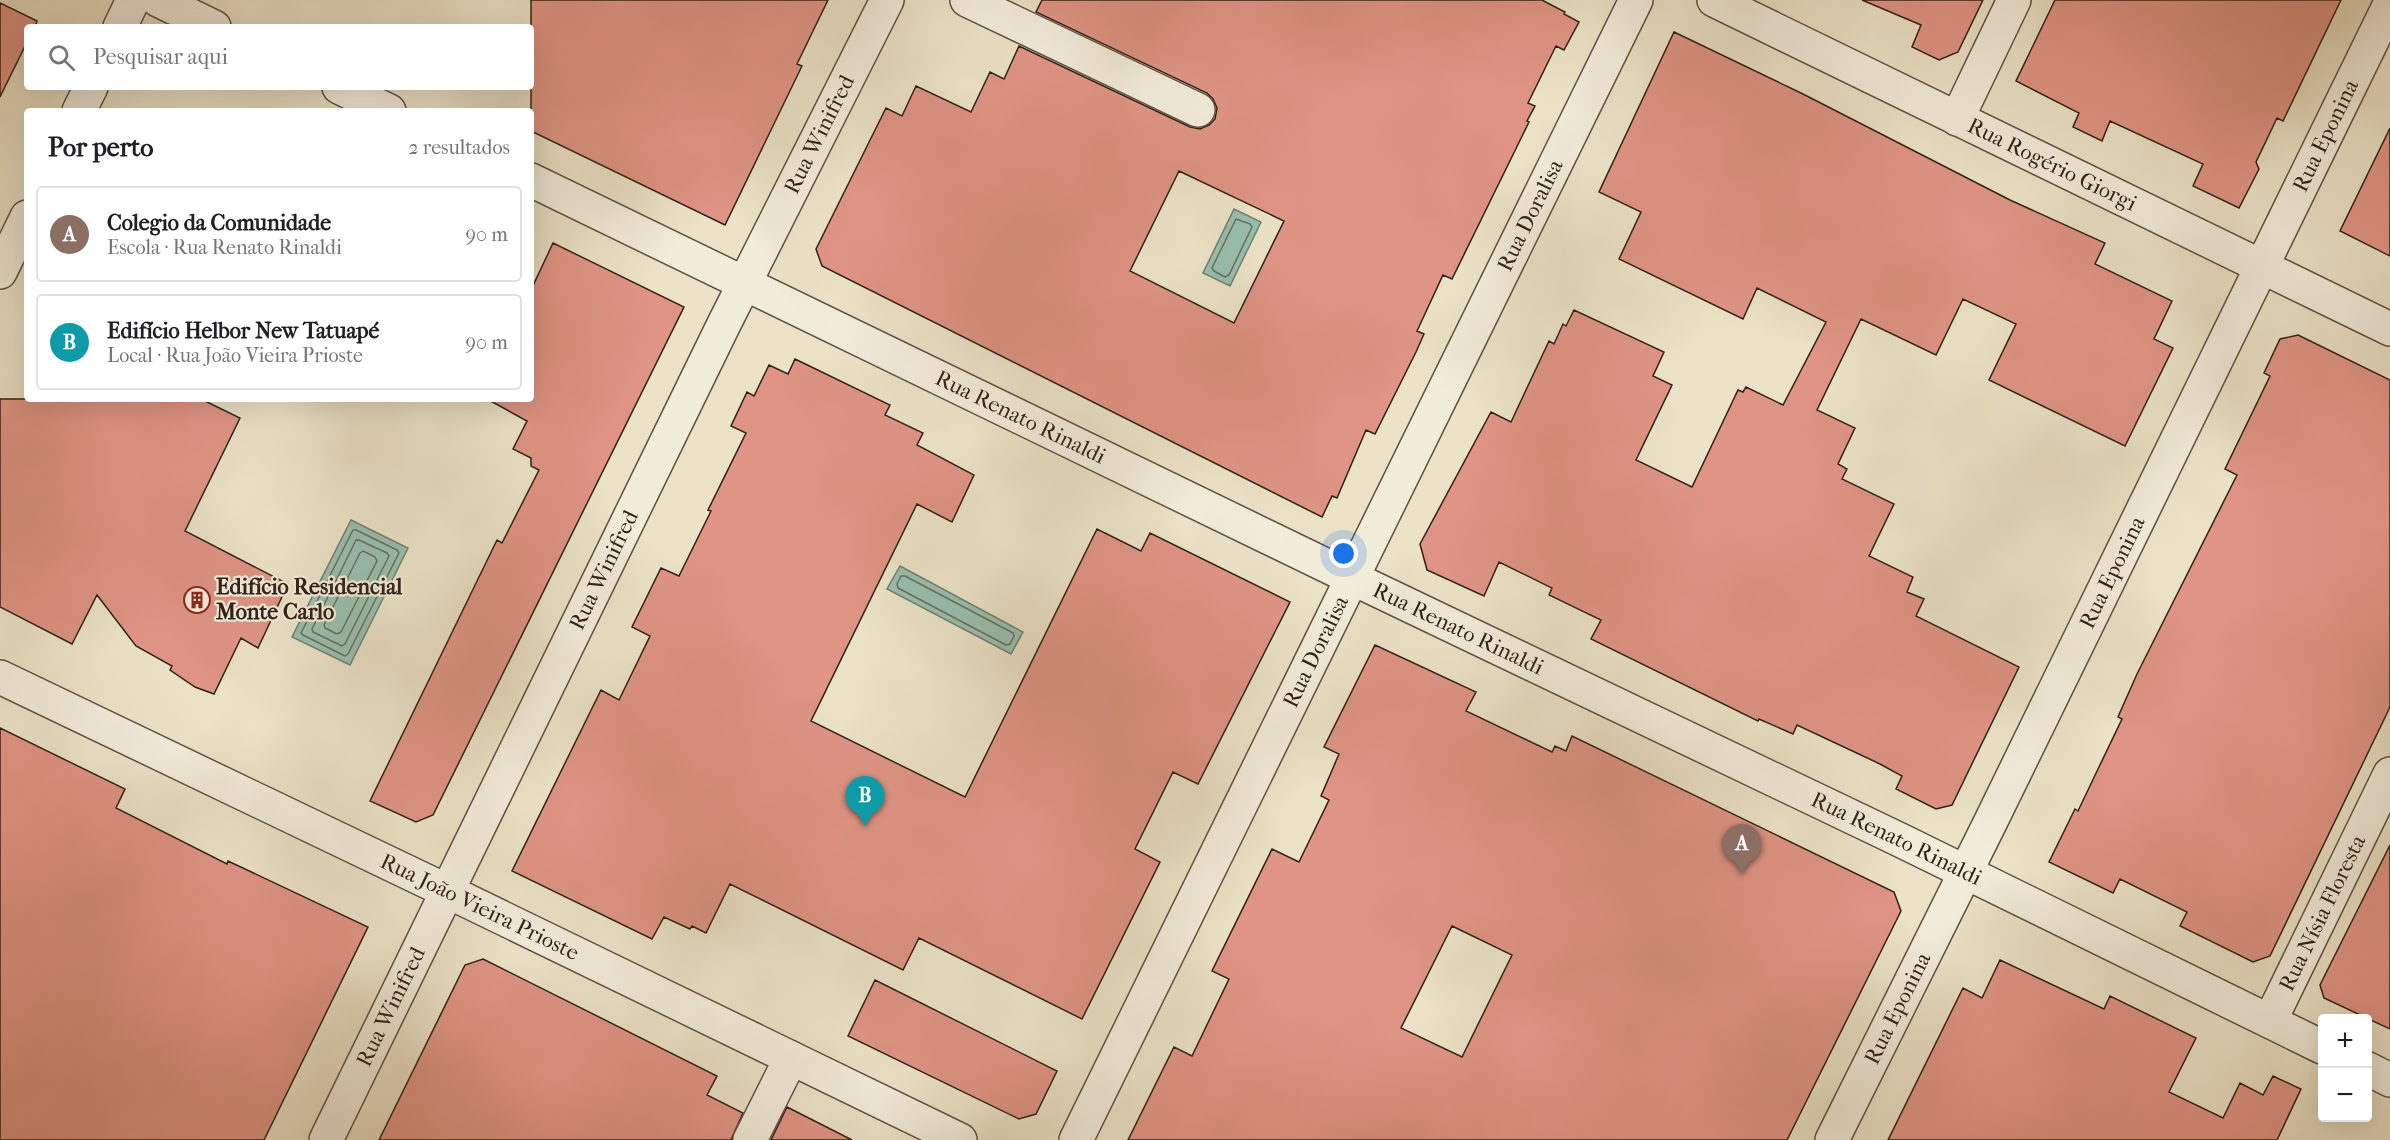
<!DOCTYPE html>
<html lang="pt">
<meta charset="utf-8">
<style>
body{margin:0;font-family:"IM FELL French Canon",serif;background:#f2f2f2;color:#202124}
.controls{position:absolute;right:18px;bottom:18px;display:grid;overflow:hidden;border-radius:6px;box-shadow:0 6px 24px #0002}
.controls button{width:54px;height:54px;display:grid;place-items:center;padding:0;border:0;border-bottom:2px solid #e0e0e0;background:#fff;color:#202124;font:30px sans-serif}
.you{position:absolute;left:1344px;top:554px;width:21px;height:21px;margin:-15px;border:4px solid #fff;border-radius:50%;background:#1a73e8;box-shadow:0 0 0 9px #1a73e833}
.badge{display:grid;place-items:center;width:39px;height:39px;border-radius:50%;background:#1a73e8;color:#fff;font-size:20px;font-weight:700}
.pin{position:absolute;translate:-50% -50px;filter:drop-shadow(0 2px 3px #0008)}
.pin::after{content:'';position:absolute;top:32px;width:21px;height:18px;background:inherit;clip-path:polygon(0 0,100% 0,50% 100%)}
.list{margin:0;padding:0;list-style:none}
h2{display:flex;justify-content:space-between;align-items:center;height:78px;margin:0;padding:0 24px;font-size:26px}
h2 small{font-size:20px;font-weight:400;color:#757577}
.list li{display:grid;grid-template-columns:39px 1fr auto;gap:18px;align-items:center;box-sizing:border-box;height:96px;margin:0 12px 12px;padding:0 12px;border:2px solid #e0e0e0;border-radius:6px}
.list b{display:block;font-size:22px;white-space:nowrap}
.list p{margin:0;font-size:20px;white-space:nowrap;color:#757577}
.list em{font-size:20px;font-style:normal;color:#757577}
.icon{flex:none;width:33px;height:33px;fill:none;stroke:currentColor;stroke-width:2;stroke-linecap:round;stroke-linejoin:round}
.map{position:relative;flex:none;width:2390px;height:1140px;overflow:hidden}
.search{position:absolute;background:#fff;box-shadow:0 6px 24px #0002;left:24px;top:24px;width:510px;height:66px;display:flex;align-items:center;gap:15px;box-sizing:border-box;padding:0 21px;border-radius:6px;color:#757577;font-size:22px}
.panel{position:absolute;background:#fff;box-shadow:0 6px 24px #0002;left:24px;top:108px;width:510px;height:294px;border-radius:6px}
.map>svg:first-child{display:block}
</style>
<div class="map">
<svg width="2390" height="1140" viewBox="0 0 2390 1140">
<rect width="100%" height="100%" fill="#ebe2c7"/>
<filter id="stains"><feTurbulence type="fractalNoise" baseFrequency=".00333" numOctaves="4"/><feColorMatrix values="0 0 0 0 .2 0 0 0 0 .09 0 0 0 0 .02 0 0 0 .5 -.17"/></filter>
<radialGradient id="worn" r=".72"><stop offset=".6" stop-color="#630" stop-opacity="0"/><stop offset="1" stop-color="#630" stop-opacity=".3"/></radialGradient>
<!-- water -->
<path fill="#99bfae" stroke="#6f8072" stroke-width="1.5" d="M1234,209l27,13 -31,64 -27,-13z
M351,520l57,28 -58,117 -58,-28z
M900,566l123,66 -12,22 -124,-65z"/>
<g fill="none" stroke-linecap="round" stroke-linejoin="round">
<!-- shore -->
<path stroke="#657062" stroke-width="1.5" d="M1236,219l14,5 2,3 -23,48 -4,2 -11,-6 -2,-3z
M353,530h3l41,20 2,3 -51,101 -3,2 -42,-21 -2,-2z
M356,540h3l28,13 2,3 -44,88 -3,2 -29,-14 -1,-3z
M363,551l12,6 2,4 -36,71 -4,2 -12,-6 -1,-3 36,-72z
M901,576h4l108,57 1,3 -4,8 -4,1 -108,-57 -1,-4z"/>
</g>
<!-- building -->
<path fill="#df9485" stroke="#312117" stroke-width="1.5" fill-rule="evenodd" d="M531,0h297l-31,64 5,2 -77,159 -194,-94z
M1042,0h500l23,12 -1,2 15,8 -15,28 -8,-4 -28,57 7,3 -8,15 2,1 -77,157 -9,-4 -26,56 7,3 -8,18 -41,82 -9,-4 -29,68 -5,-2 -10,21 -500,-251 -6,-17 70,-141 16,8 14,-30 55,26 19,-40 14,7 15,-33 171,81 10,2 9,-4 6,-6 2,-11 -4,-9 -6,-6 -171,-81zM1179,171l105,50 -50,102 -104,-52z
M1862,0h121l-25,52 -19,8 -27,-13 9,-22z
M2055,0h286l-58,121 -6,-3 -21,44 3,7 -20,39 -46,-22 10,-22 -93,-43 -8,20 -29,-14 6,-14 -63,-32z
M0,3l37,18 -2,6h-8v15l-27,55z
M1674,32l129,62 207,106 95,43 -10,21 77,37 -18,38 19,9 -48,98 -136,-66 27,-56 -53,-25 -27,56 -75,-36 -44,91 38,18 -17,36 9,5 -5,10 52,25 -25,52 44,21 -6,15 17,7 -8,17 103,51 -67,138 -16,4 -40,-20 6,-13 -22,-12 -83,-39 -4,9 -34,-15 -1,2 -167,-82 10,-19 -52,-25 3,-7 -53,-26 -15,34 -57,-26 -7,-26 71,-132 20,10 38,-81 5,3 9,-20 3,2 8,-16 90,42 -11,24 19,9 -36,75 56,27 46,-97 5,2 3,-5 37,18 43,-83 -69,-34 -14,31 -124,-60 22,-47 -42,-20z
M2390,128v128l-50,-25z
M553,243l131,64 -251,508 -17,7 -46,-21 127,-261 5,3 37,-73 -8,-4v-8l-18,-9 14,-28 -40,-22h44v-109z
M2298,335l92,45v327l-120,249 -17,6 -73,-36 7,-14 -67,-33 -7,14 -64,-31 26,-53 3,2 20,-42 24,-50 -4,-2 19,-43 100,-199 -12,-6 45,-93 -6,-3 16,-34z
M795,359l95,46 -5,10 38,18 -6,12 57,30 -22,47 -35,-18 -106,217 154,76 132,-268 44,22 9,-18 140,69 -92,182 -25,-12 -38,77 25,13 -78,157 -163,-81 -16,32 -173,-86 -24,49 -14,-7 -2,3 -26,-12 -12,22 -140,-68 89,-181 18,10 31,-64 -18,-9 29,-59 18,8 32,-65 -3,-1 38,-77 -15,-7 16,-34 7,4 15,-31 19,9z
M0,399h201l39,19 -55,113 103,53 -30,64 -17,-10 -27,56 -19,-7 -25,-17 2,-4 -36,-20 -39,-51 -25,49 -72,-37z
M1375,645l101,47 -10,19 86,41 3,-6 11,5 6,-15 322,156 7,19 -114,229h-659l46,-93 18,9 37,-77 -17,-8 60,-122 27,13 30,-62 -8,-4 18,-42 -15,-7zM1452,926l60,29 -50,102 -61,-29z
M0,728l125,61 -9,19 111,56 1,-3 140,66 -104,213h-264z
M2390,845v184l-66,-31 -4,-13z
M483,959l234,117 -10,19 36,18 -12,27h-352l86,-175z
M2000,960l104,49 6,-13 86,42 -27,54 54,26 17,-35 23,12 10,-19 28,13 -24,51h-389l75,-152 19,10z
M875,980l182,91 -21,43 -17,5 -171,-83z
M787,1107l65,33h-81z"/>
<g fill="none" stroke-linecap="round" stroke-linejoin="round">
<defs>
<g id="minor">
<path d="M158,0l56,27"/>
<path d="M967,0l231,110"/>
<path id="s1" d="M1714,0l676,329"/>
<path d="M120,27l13,-27"/>
<path d="M339,87l50,24"/>
<path d="M79,111l12,-24"/>
<path d="M1957,119l57,-119"/>
<path id="s2" d="M531,180l821,398 546,261 424,208"/>
<path d="M0,272l27,-55"/>
<path id="s3" d="M0,677l449,215 511,248"/>
<path id="s4" d="M2270,1021l120,-247"/>
<path d="M2368,1069l22,11"/>
<path id="s5" d="M326,1140l397,-814 164,-326"/>
<path d="M750,1140l41,-82"/>
<path id="s6" d="M1076,1140l560,-1140"/>
<path id="s7" d="M1832,1140l157,-315 401,-821"/>
</g>
</defs>
<!-- minor casing -->
<use href="#minor" stroke="#605143" stroke-width="36"/>
<!-- minor -->
<use href="#minor" stroke="#f2ecdb" stroke-width="33"/>
</g>
<!-- icons -->
<defs>
<symbol id="building-ring" viewBox="-11 -11 22 22"><circle r="9.5" fill="#f2ecdb" stroke="#8f2418" stroke-width="1.5"/><path d="M-4-6H4V6H1V3H-1V6H-4ZM-2.5-4.3h1.7v1.8h-1.7ZM.8-4.3h1.7v1.8H.8ZM-2.5-1h1.7V.8h-1.7ZM.8-1h1.7V.8H.8Z" fill="#8f2418"/></symbol>
</defs>
<g fill-rule="evenodd">
<use href="#building-ring" x="182" y="585" width="30" height="30"/>
</g>
<g text-anchor="middle" dominant-baseline="central" stroke-width="4.5" stroke-linejoin="round" paint-order="stroke">
<!-- street labels -->
<g font-size="22" fill="#312117" stroke="#f2ecdb">
<text stroke="none"><textPath href="#s5" startOffset="1120">Rua Winifred</textPath></text>
<text stroke="none"><textPath href="#s7" startOffset="1119">Rua Eponina</textPath></text>
<text stroke="none"><textPath href="#s1" startOffset="376">Rua Rogério Giorgi</textPath></text>
<text stroke="none"><textPath href="#s6" startOffset="1030">Rua Doralisa</textPath></text>
<text stroke="none"><textPath href="#s2" startOffset="544">Rua Renato Rinaldi</textPath></text>
<text stroke="none"><textPath href="#s5" startOffset="634">Rua Winifred</textPath></text>
<text stroke="none"><textPath href="#s7" startOffset="633">Rua Eponina</textPath></text>
<text stroke="none"><textPath href="#s2" startOffset="1030">Rua Renato Rinaldi</textPath></text>
<text stroke="none"><textPath href="#s6" startOffset="544">Rua Doralisa</textPath></text>
<text stroke="none"><textPath href="#s2" startOffset="1516">Rua Renato Rinaldi</textPath></text>
<text stroke="none"><textPath href="#s3" startOffset="532">Rua João Vieira Prioste</textPath></text>
<text stroke="none"><textPath href="#s4" startOffset="120">Rua Nísia Floresta</textPath></text>
<text stroke="none"><textPath href="#s5" startOffset="148">Rua Winifred</textPath></text>
<text stroke="none"><textPath href="#s7" startOffset="147">Rua Eponina</textPath></text>
</g>
<!-- poi labels -->
<g font-size="22" font-weight="bold" fill="#312117" stroke="#f2ecdb" text-anchor="start">
<text x="216" y="587">Edifício Residencial<tspan x="216" dy="25">Monte Carlo</tspan></text>
</g>
</g>
<rect width="100%" height="100%" filter="url(#stains)"/>
<rect width="100%" height="100%" fill="url(#worn)"/>
</svg>
<div class="controls">
<button>+</button>
<button>−</button>
</div>
<div class="you"></div>
<div class="pin badge" style="left:1742px;top:874px;background:#8d6e63">A</div>
<div class="pin badge" style="left:865px;top:826px;background:#0f9aa8">B</div>
<div class="search"><svg class="icon" aria-label="search" viewBox="0 0 24 24"><circle cx="10" cy="10" r="6"/><path d="M15 15l6 6"/></svg>Pesquisar aqui</div>
<section class="panel">
<h2>Por perto<small>2 resultados</small></h2>
<ul class="list">
<li><span class="badge" style="background:#8d6e63">A</span><div><b>Colegio da Comunidade</b><p>Escola · Rua Renato Rinaldi</p></div><em>90 m</em></li>
<li><span class="badge" style="background:#0f9aa8">B</span><div><b>Edifício Helbor New Tatuapé</b><p>Local · Rua João Vieira Prioste</p></div><em>90 m</em></li>
</ul>
</section>
</div>
